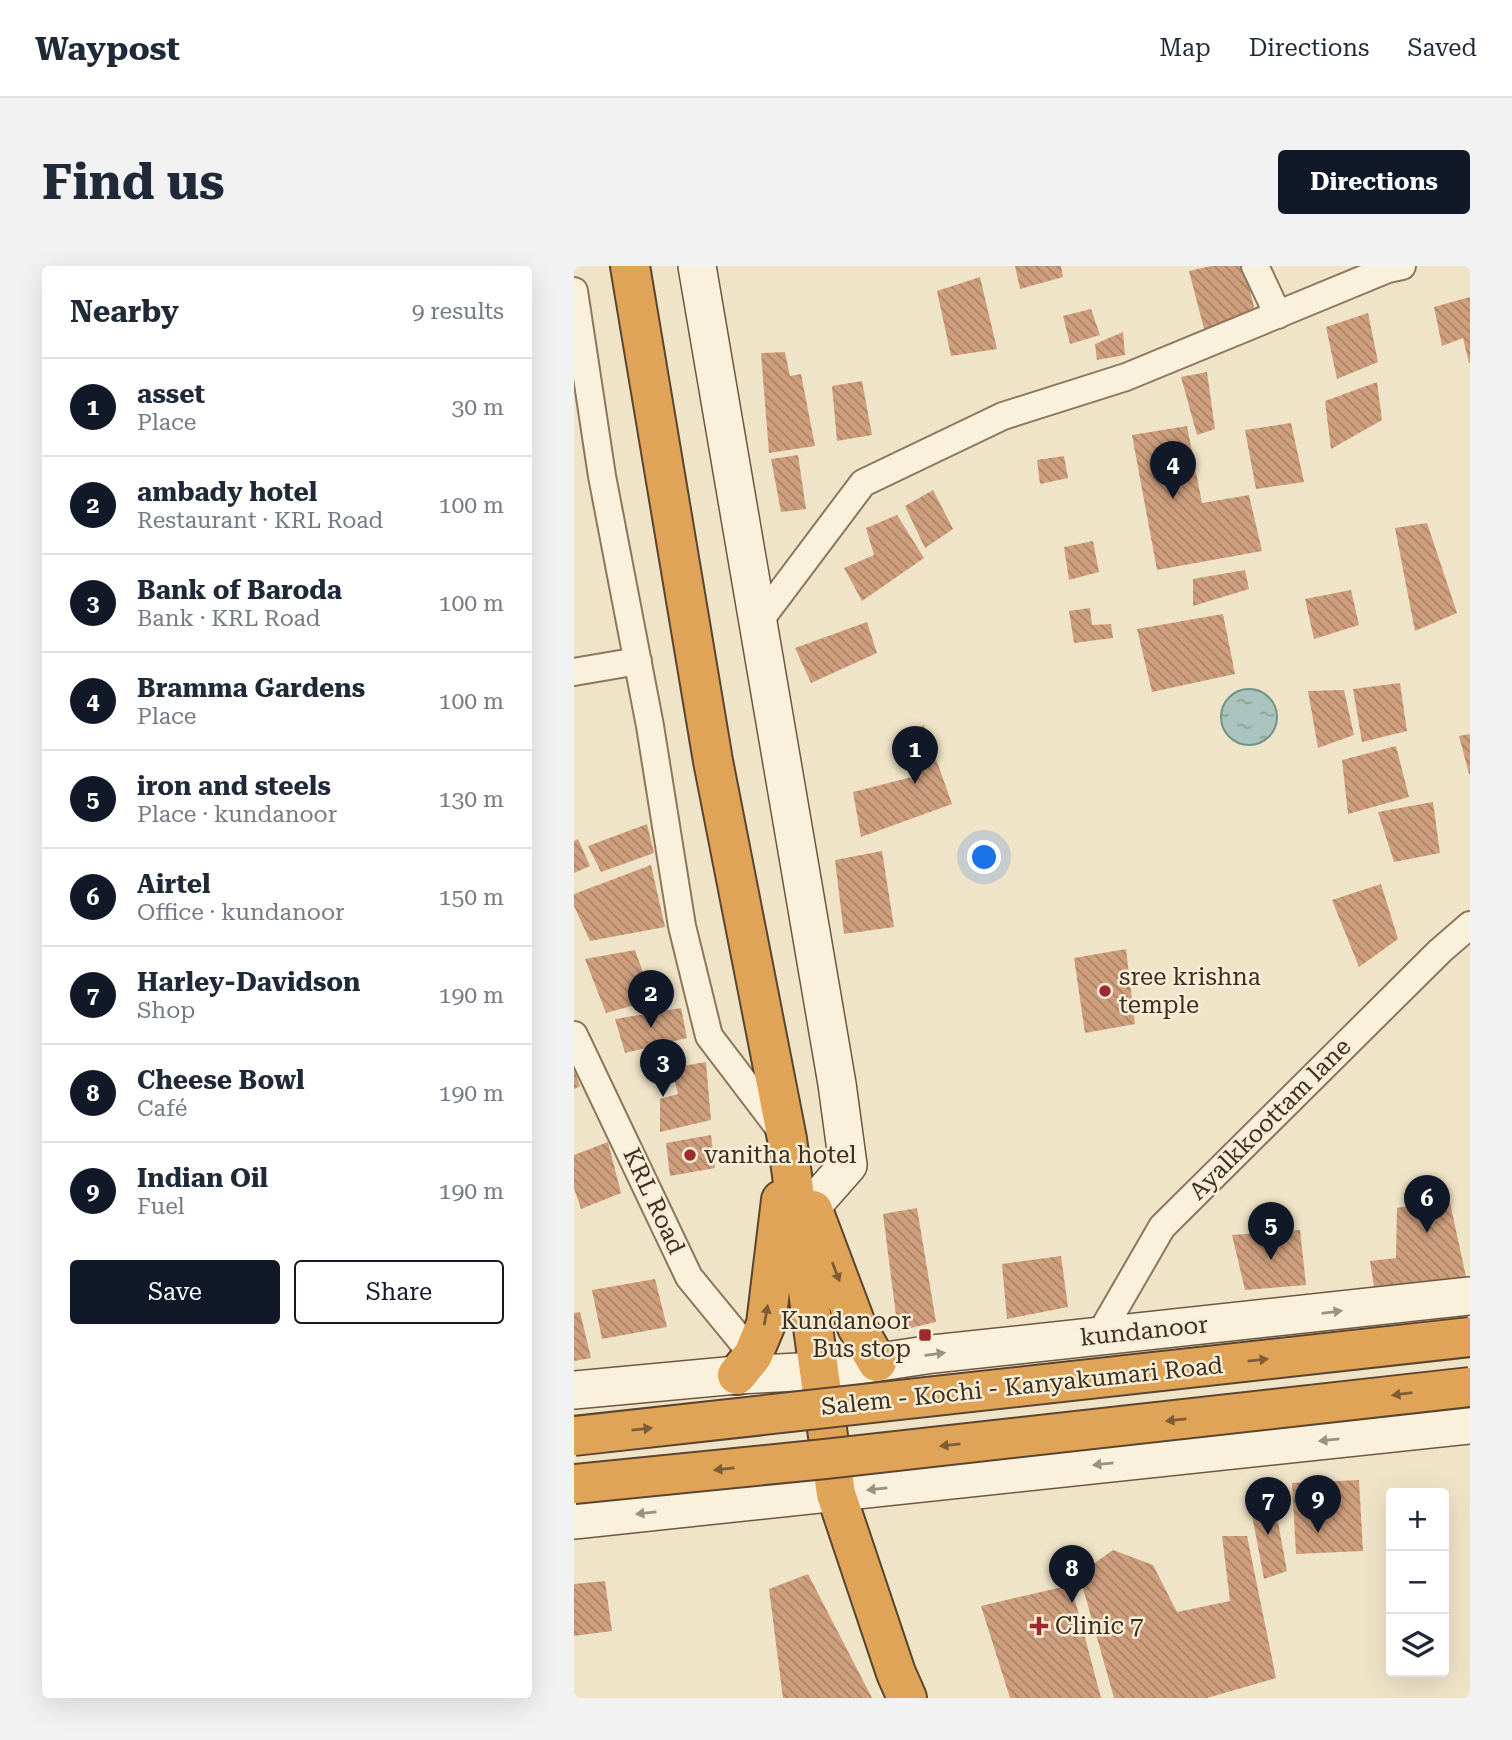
<!DOCTYPE html>
<meta charset="utf-8">
<style>
body{margin:0;font-family:"Roboto Serif",serif;background:#f2f2f3;color:#1f2937}
.controls{position:absolute;right:21px;bottom:21px;display:grid;overflow:hidden;border-radius:7px;box-shadow:0 7px 28px #0002}
.controls button{width:63px;height:63px;display:grid;place-items:center;padding:0;border:0;border-bottom:2px solid #e0e1e3;background:#fff;color:#1f2937;font:35px sans-serif}
.you{position:absolute;left:411px;top:592px;width:24px;height:24px;margin:-18px;border:5px solid #fff;border-radius:50%;background:#1a73e8;box-shadow:0 0 0 10px #1a73e833}
.badge{display:grid;place-items:center;width:46px;height:46px;border-radius:50%;background:#111827;color:#fff;font-size:23px;font-weight:700}
.pin{position:absolute;translate:-50% -58px;filter:drop-shadow(0 2px 4px #0008)}
.pin::after{content:'';position:absolute;top:37px;width:24px;height:21px;background:inherit;clip-path:polygon(0 0,100% 0,50% 100%)}
.list{margin:0;padding:0;list-style:none}
h2{display:flex;justify-content:space-between;align-items:center;height:91px;margin:0;padding:0 28px;font-size:30px}
h2 small{font-size:23px;font-weight:400;color:#747a83}
.list li{display:grid;grid-template-columns:46px 1fr auto;gap:21px;align-items:center;box-sizing:border-box;height:98px;padding:0 28px;border-top:2px solid #e0e1e3}
.list b{display:block;font-size:26px;white-space:nowrap}
.list p{margin:0;font-size:23px;white-space:nowrap;color:#747a83}
.list em{font-size:23px;font-style:normal;color:#747a83}
.actions{display:flex;gap:14px;padding:21px 28px}
.actions a{flex:1;padding:16px 0;border:2px solid #111827;border-radius:7px;text-align:center;font-size:24px;color:#111827}
.actions .main{background:#111827;color:#fff}
.icon{flex:none;width:38px;height:38px;fill:none;stroke:currentColor;stroke-width:2;stroke-linecap:round;stroke-linejoin:round}
.map{position:relative;flex:none;width:896px;height:1432px;overflow:hidden;border-radius:7px}
header{display:flex;align-items:center;gap:42px;box-sizing:border-box;height:98px;padding:0 35px;background:#fff;border-bottom:2px solid #e0e1e3}
header strong{font-size:33px}
nav{display:flex;gap:38px;margin-inline-start:auto;font-size:24px}
.intro{display:flex;align-items:center;justify-content:space-between;box-sizing:border-box;height:168px;padding:0 42px}
h1{margin:0;font-size:49px}
.button{padding:18px 32px;border-radius:7px;background:#111827;color:#fff;font-size:24px;font-weight:700}
main{display:flex;gap:42px;padding:0 42px}
aside{flex:1;background:#fff;border-radius:7px;box-shadow:0 7px 28px #0002}
.map>svg:first-child{display:block}
</style>
<header>
<strong>Waypost</strong>
<nav><a>Map</a><a>Directions</a><a>Saved</a></nav>
</header>
<div class="intro"><h1>Find us</h1><a class="button">Directions</a></div>
<main>
<aside>
<h2>Nearby<small>9 results</small></h2>
<ul class="list">
<li><span class="badge">1</span><div><b>asset</b><p>Place</p></div><em>30 m</em></li>
<li><span class="badge">2</span><div><b>ambady hotel</b><p>Restaurant · KRL Road</p></div><em>100 m</em></li>
<li><span class="badge">3</span><div><b>Bank of Baroda</b><p>Bank · KRL Road</p></div><em>100 m</em></li>
<li><span class="badge">4</span><div><b>Bramma Gardens</b><p>Place</p></div><em>100 m</em></li>
<li><span class="badge">5</span><div><b>iron and steels</b><p>Place · kundanoor</p></div><em>130 m</em></li>
<li><span class="badge">6</span><div><b>Airtel</b><p>Office · kundanoor</p></div><em>150 m</em></li>
<li><span class="badge">7</span><div><b>Harley-Davidson</b><p>Shop</p></div><em>190 m</em></li>
<li><span class="badge">8</span><div><b>Cheese Bowl</b><p>Café</p></div><em>190 m</em></li>
<li><span class="badge">9</span><div><b>Indian Oil</b><p>Fuel</p></div><em>190 m</em></li>
</ul>
<div class="actions"><a class="main">Save</a><a>Share</a></div>
</aside>
<div class="map">
<svg width="896" height="1432" viewBox="0 0 896 1432">
<defs>
<pattern id="water-ripples" width="26" height="14" patternUnits="userSpaceOnUse" patternTransform="scale(1.75)"><rect width="26" height="14" fill="#a9c4bc"/><path d="M2 4q2-2 4 0t4 0M15 11q2-2 4 0t4 0" fill="none" stroke="#8ba098"/></pattern>
<pattern id="building-back-hatch" width="6" height="6" patternUnits="userSpaceOnUse" patternTransform="scale(1.75)"><rect width="6" height="6" fill="#cf9f7d"/><path d="M-1 5l2 2M0 0l6 6M5-1l2 2" fill="none" stroke="#a98266"/></pattern>
</defs>
<rect width="100%" height="100%" fill="#f0e4c8"/>
<!-- water -->
<path fill="url(#water-ripples)" stroke="#6f938a" stroke-width="2" d="M647 451a28 28 0 1 1 56 0a28 28 0 1 1-56 0Z"/>
<!-- building -->
<path fill="url(#building-back-hatch)" d="M441,0h46l2,11 -43,12z
M637,0h33l11,45 -51,18 -15,-58z
M406,11l17,72 -46,7 -14,-65z
M896,31v66h-1l-6,-25 -21,8 -8,-39z
M517,43l9,26 -30,9 -7,-28z
M794,47l10,49 -41,17 -11,-52z
M549,66l2,23 -28,5 -2,-16z
M211,86l5,24 11,-2 14,72 -46,7 -8,-100z
M633,106l8,57 -18,6 -16,-58z
M288,115l10,54 -35,6 -5,-55z
M803,116l5,38 -51,29 -6,-48z
M717,157l13,59 -48,7 -11,-59z
M613,160l15,77 47,-8 13,56 -105,19 -25,-135z
M224,189l8,54 -25,3 -10,-53z
M490,190l4,22 -28,6 -3,-24z
M359,224l20,39 -28,19 -20,-42z
M323,249l27,43 -62,43 -18,-33 30,-13 -8,-27z
M853,257l30,90 -42,18 -20,-103z
M519,275l6,31 -30,8 -5,-33z
M671,304l4,19 -56,17v-27z
M777,324l8,35 -45,14 -9,-40z
M516,342l2,17 19,-1 2,14 -39,5 -5,-32z
M649,348l12,60 -83,18 -15,-63z
M293,356l10,31 -66,30 -16,-35z
M826,417l7,48 -45,11 -9,-53z
M770,424l10,45 -36,13 -10,-57z
M350,459l28,79 -91,33 -8,-45 63,-16 -11,-41z
M896,468v40h-1l-10,-38z
M822,480l13,51 -61,17 -6,-54z
M859,536l7,51 -46,9 -16,-50z
M73,558l7,29 -53,19 -13,-26z
M4,573l12,27 -16,7v-32z
M308,585l12,76 -50,7 -9,-74z
M77,599l14,62 -75,14 -16,-35v-12z
M807,618l17,55 -39,28 -27,-67z
M552,683l9,75 -50,9 -11,-75z
M61,684l18,50 -47,13 -21,-54z
M107,742l6,30 -62,15 -10,-34z
M132,796l5,58 -51,12v-33l18,-5 -7,-26z
M0,802l6,18 -6,3z
M137,869l4,33 -45,8 -4,-33z
M34,876l13,51 -40,16 -7,-21v-33z
M875,932l17,79 -92,10 -4,-26 26,-3 1,-50z
M343,942l19,114 -38,9 -15,-117z
M726,964l6,55 -61,5 -13,-55z
M487,990l7,51 -61,12 -5,-55z
M81,1013l12,48 -65,12 -10,-49z
M6,1046l11,46 -17,3v-48z
M785,1214l4,71 -67,3 -4,-71z
M699,1229l14,76 -23,8 -15,-80z
M648,1270h25l29,142 -69,20h-93l-35,-124 34,-24 40,15 24,47 53,-11z
M234,1308l64,124h-89l-14,-109z
M31,1315l7,50 -38,5v-52z
M497,1319l30,113h-91l-29,-92z"/>
<g fill="none" stroke-linecap="round" stroke-linejoin="round">
<defs>
<path id="street" d="M681,0l23,49
M0,25l28,185 48,250 32,200 27,110 73,96
M183,358l106,-141 140,-67 123,-39 262,-108 14,-3
M0,406l64,-11
M0,769l115,242 64,78
M525,1070l63,-109 278,-276 30,-26"/>
<path id="secondary" d="M123,0l140,818 11,81 -36,41
M0,1124l163,-15 82,-4 114,-17 537,-58
M0,1254l896,-95"/>
<path id="highway" d="M56,0l83,495 74,378 49,355 60,179 11,25
M239,944l44,117 20,35
M163,1109l16,-20 13,-31 15,-124"/>
</defs>
<!-- street casing -->
<use href="#street" stroke="#8d765c" stroke-width="30"/>
<!-- secondary casing -->
<use href="#secondary" stroke="#6f573f" stroke-width="40"/>
<!-- highway casing -->
<use href="#highway" stroke="#5b4430" stroke-width="42"/>
<!-- street -->
<use href="#street" stroke="#faf1dc" stroke-width="26"/>
<!-- secondary -->
<use href="#secondary" stroke="#faf1dc" stroke-width="37"/>
<!-- highway -->
<use href="#highway" stroke="#e0a458" stroke-width="38"/>
<defs>
<path id="highway-bridge" d="M0,1170l896,-99
M0,1218l251,-25 645,-72"/>
</defs>
<!-- highway-bridge casing -->
<use href="#highway-bridge" stroke="#5b4430" stroke-width="42" stroke-linecap="butt"/>
<!-- highway-bridge -->
<use href="#highway-bridge" stroke="#e0a458" stroke-width="38"/>
</g>
<!-- one-way arrows -->
<defs><path id="oneway-solid" d="M-6-.8H1V-3.2L6.5 0L1 3.2V.8H-6Z" transform="scale(1.75)"/></defs>
<g fill="#7e5d36">
<use href="#oneway-solid" transform="translate(262 1006) rotate(69)"/>
<use href="#oneway-solid" transform="translate(192 1049) rotate(-80)"/>
<use href="#oneway-solid" transform="translate(684 1094) rotate(-6)"/>
<use href="#oneway-solid" transform="translate(828 1128) rotate(173)"/>
<use href="#oneway-solid" transform="translate(602 1154) rotate(174)"/>
<use href="#oneway-solid" transform="translate(68 1163) rotate(-6)"/>
<use href="#oneway-solid" transform="translate(376 1179) rotate(174)"/>
<use href="#oneway-solid" transform="translate(150 1203) rotate(174)"/>
</g>
<g fill="#9c907e">
<use href="#oneway-solid" transform="translate(758 1046) rotate(-7)"/>
<use href="#oneway-solid" transform="translate(361 1088) rotate(-7)"/>
<use href="#oneway-solid" transform="translate(755 1174) rotate(174)"/>
<use href="#oneway-solid" transform="translate(529 1198) rotate(174)"/>
<use href="#oneway-solid" transform="translate(303 1223) rotate(174)"/>
<use href="#oneway-solid" transform="translate(72 1247) rotate(174)"/>
</g>
<!-- markers -->
<g fill="#9e2a2b" stroke="#f7eed8" stroke-width="2.5">
<circle cx="531" cy="725" r="7"/>
<circle cx="116" cy="889" r="7"/>
<rect x="344" y="1062" width="14" height="14" rx="3.5"/>
<path d="M461.5 1349.5h7v7h7v7h-7v7h-7v-7h-7v-7h7z"/>
</g>
<g text-anchor="middle" dominant-baseline="central" stroke-width="5" stroke-linejoin="round" paint-order="stroke">
<!-- poi labels -->
<g font-size="24" fill="#3d2e20" stroke="#f7eed8" text-anchor="start">
<text x="545" y="711">sree krishna<tspan x="545" dy="28">temple</tspan></text>
<text x="130" y="889">vanitha hotel</text>
<text x="337" y="1055" text-anchor="end">Kundanoor<tspan x="337" dy="28">Bus stop</tspan></text>
<text x="481" y="1360">Clinic 7</text>
</g>
<!-- street labels -->
<g font-size="24" fill="#3d2e20" stroke="#f7eed8">
<text transform="translate(696 853) rotate(-45)">Ayalkkoottam lane</text>
<text transform="translate(80 935) rotate(65)">KRL Road</text>
<text transform="translate(570 1065) rotate(-6)">kundanoor</text>
<text transform="translate(448 1120) rotate(-6)">Salem - Kochi - Kanyakumari Road</text>
</g>
</g>
</svg>
<div class="controls">
<button>+</button>
<button>−</button>
<button><svg class="icon" aria-label="layers" viewBox="0 0 24 24"><path d="M12 4l9 5-9 5-9-5zM3 14l9 5 9-5"/></svg></button>
</div>
<div class="you"></div>
<div class="pin badge" style="left:341px;top:518px">1</div>
<div class="pin badge" style="left:77px;top:762px">2</div>
<div class="pin badge" style="left:89px;top:831px">3</div>
<div class="pin badge" style="left:599px;top:233px">4</div>
<div class="pin badge" style="left:697px;top:994px">5</div>
<div class="pin badge" style="left:853px;top:967px">6</div>
<div class="pin badge" style="left:694px;top:1269px">7</div>
<div class="pin badge" style="left:498px;top:1337px">8</div>
<div class="pin badge" style="left:744px;top:1267px">9</div>
</div>
</main>
